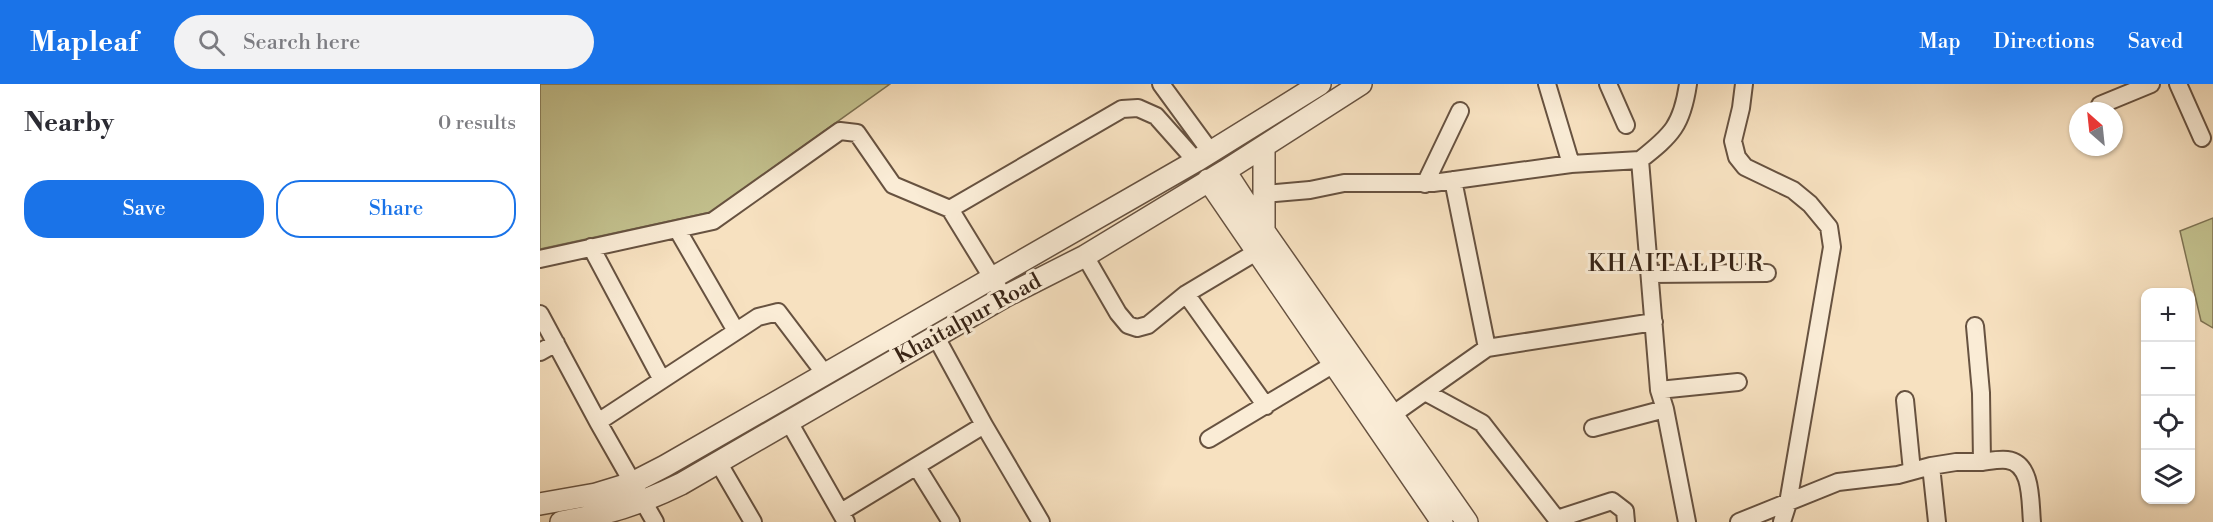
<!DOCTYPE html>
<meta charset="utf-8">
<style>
body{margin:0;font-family:"Libre Bodoni",serif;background:#f2f2f3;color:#2b2b33}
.controls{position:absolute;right:18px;bottom:18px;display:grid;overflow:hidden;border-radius:12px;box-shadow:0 2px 4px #0004}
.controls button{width:54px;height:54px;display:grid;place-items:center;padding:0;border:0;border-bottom:2px solid #e1e1e2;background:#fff;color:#2b2b33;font:30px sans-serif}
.compass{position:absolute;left:1529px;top:18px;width:54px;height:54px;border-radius:50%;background:#fff;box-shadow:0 2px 4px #0004;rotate:333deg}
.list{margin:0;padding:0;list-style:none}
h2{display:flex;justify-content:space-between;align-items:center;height:78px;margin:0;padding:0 24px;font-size:26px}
h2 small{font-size:20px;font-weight:400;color:#7c7c81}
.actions{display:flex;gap:12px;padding:18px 24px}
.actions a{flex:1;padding:14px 0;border:2px solid #1a73e8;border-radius:24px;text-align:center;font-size:21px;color:#1a73e8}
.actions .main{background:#1a73e8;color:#fff}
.icon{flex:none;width:33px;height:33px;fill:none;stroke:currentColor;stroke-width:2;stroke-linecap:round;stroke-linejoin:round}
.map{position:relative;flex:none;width:1673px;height:438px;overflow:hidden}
header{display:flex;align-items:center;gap:36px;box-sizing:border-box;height:84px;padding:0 30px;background:#1a73e8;color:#fff}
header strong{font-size:28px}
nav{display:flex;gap:33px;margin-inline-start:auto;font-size:21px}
.search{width:420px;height:54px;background:#f2f2f3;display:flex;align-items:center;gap:15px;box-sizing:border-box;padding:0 21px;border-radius:33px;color:#7c7c81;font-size:22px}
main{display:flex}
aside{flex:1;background:#fff}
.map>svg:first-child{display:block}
</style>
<header>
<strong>Mapleaf</strong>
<div class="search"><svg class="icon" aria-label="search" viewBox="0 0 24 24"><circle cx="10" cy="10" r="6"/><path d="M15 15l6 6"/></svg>Search here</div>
<nav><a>Map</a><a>Directions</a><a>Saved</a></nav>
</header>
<main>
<aside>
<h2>Nearby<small>0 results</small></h2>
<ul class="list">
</ul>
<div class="actions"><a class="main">Save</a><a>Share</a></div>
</aside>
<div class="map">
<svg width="1673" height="438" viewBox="0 0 1673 438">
<rect width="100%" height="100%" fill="#f7e1c0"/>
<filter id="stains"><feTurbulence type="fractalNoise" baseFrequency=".00333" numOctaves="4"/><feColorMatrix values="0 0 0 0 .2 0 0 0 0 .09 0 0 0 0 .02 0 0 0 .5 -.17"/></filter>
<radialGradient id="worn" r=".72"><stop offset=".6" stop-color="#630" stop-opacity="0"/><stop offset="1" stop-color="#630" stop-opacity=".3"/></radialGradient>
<!-- green -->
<path fill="#c3c18e" stroke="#7d7252" stroke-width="1.5" d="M0,0h350l-179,128 -171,37z
M1673,134v110l-12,-7 -21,-90z"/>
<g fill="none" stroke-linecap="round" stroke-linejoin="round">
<defs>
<path id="minor" d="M621,0l49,67
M1007,0l24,80
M1068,0l18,41
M1204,0l-3,24 -8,33 4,16 8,10 48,23 17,14 19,23 3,20 -44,256 -6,19
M1638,0l24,54
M1560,21l51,-21
M913,96l34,168
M885,100l35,-73
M724,110l46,-4 34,-7h89l138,-19 69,-4
M410,125l172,-100 16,-1 18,8 40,45
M137,145l59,102
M51,163l71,133
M545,172l33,57 10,12 9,3 11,-3 38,-31 72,-43
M0,175l173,-38 127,-90 17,2 36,52 57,24 54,88
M1110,190l117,-1
M646,210l80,112
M0,230l58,108 57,100
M396,253l48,88
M0,268l16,-9
M1119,306l79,-8
M885,308l57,31 77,99
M1365,316l7,71
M852,331l95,-67 167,-26
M58,338l160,-105 20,-5 47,62
M249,338l57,100
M1053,344l72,-19
M669,355l125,-75
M178,378l35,60
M1442,378c8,-1 17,-3 25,-2 26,3 23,43 25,62
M1391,382l6,56
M377,383l34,55
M301,428l143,-87 57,97
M1017,435l55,-18 13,10 1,11
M1147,438l-22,-113 -6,-19 -19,-230c32,-25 42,-35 48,-76
M1199,438l99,-40 60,-7 33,-9 25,-4h26l-1,-69 -6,-67"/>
<path id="tertiary" d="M724,63v84
M685,87l39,60 203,291
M668,96l234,342
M0,420l56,-10 36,-11 33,-17 531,-305 124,-77
M21,438c47,-8 77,-17 120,-38l323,-187 81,-41 140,-85 136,-87"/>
</defs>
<!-- minor casing -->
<use href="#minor" stroke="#675240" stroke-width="20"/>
<!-- tertiary casing -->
<use href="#tertiary" stroke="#675240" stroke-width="24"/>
<!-- minor -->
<use href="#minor" stroke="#faecd6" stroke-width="16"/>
<!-- tertiary -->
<use href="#tertiary" stroke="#faecd6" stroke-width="21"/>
</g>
<g text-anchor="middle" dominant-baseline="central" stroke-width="6" stroke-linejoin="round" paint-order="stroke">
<!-- street labels -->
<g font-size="22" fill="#372315" stroke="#faecd6">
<text transform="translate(428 235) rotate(-29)">Khaitalpur Road</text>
</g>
<!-- neighbourhood labels -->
<g font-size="24" letter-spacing="1.5" fill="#372315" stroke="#faecd6">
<text x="1136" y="180">KHAITALPUR</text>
</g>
</g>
<rect width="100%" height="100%" filter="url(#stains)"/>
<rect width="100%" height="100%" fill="url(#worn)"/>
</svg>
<div class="controls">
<button>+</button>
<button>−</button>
<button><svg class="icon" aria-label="locate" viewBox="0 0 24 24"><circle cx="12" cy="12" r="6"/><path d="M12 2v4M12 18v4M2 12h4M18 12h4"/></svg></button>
<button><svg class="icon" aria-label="layers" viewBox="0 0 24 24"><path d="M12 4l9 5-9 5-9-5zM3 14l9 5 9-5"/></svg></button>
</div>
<svg class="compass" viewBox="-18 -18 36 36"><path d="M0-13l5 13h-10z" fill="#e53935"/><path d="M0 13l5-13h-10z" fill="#7c7c81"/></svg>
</div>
</main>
